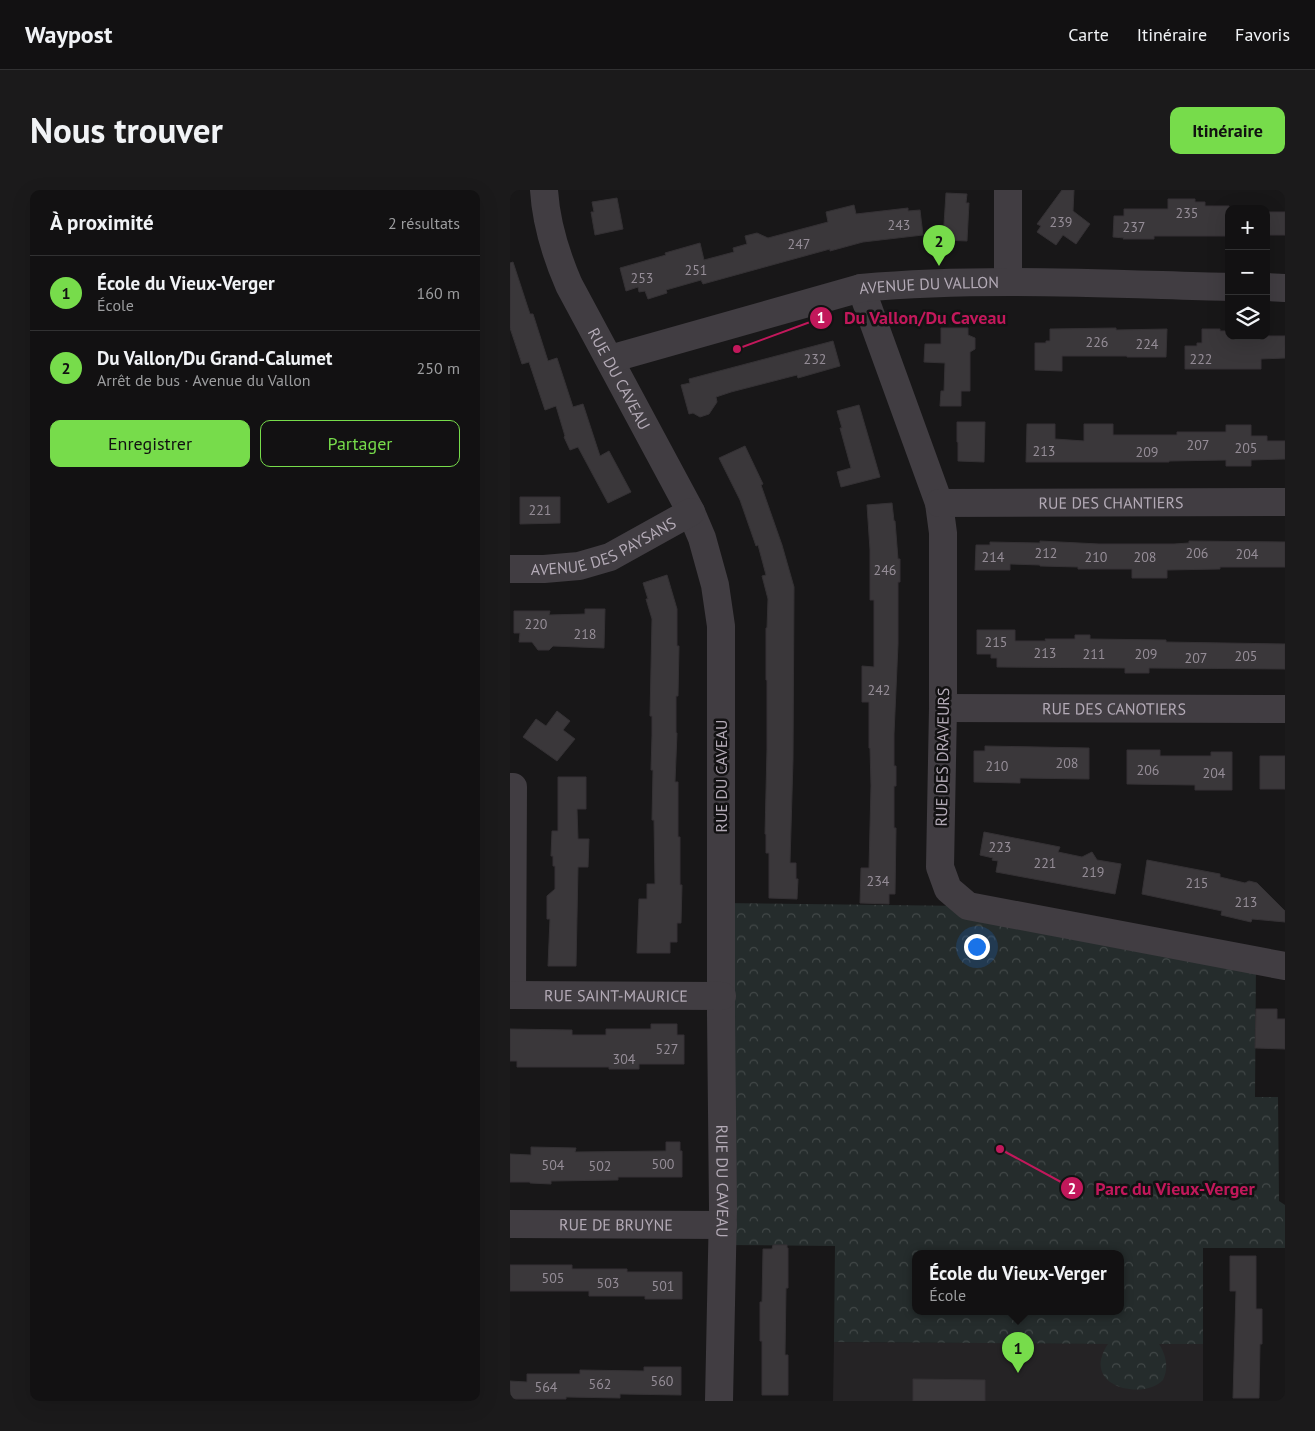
<!DOCTYPE html>
<html lang="fr">
<meta charset="utf-8">
<style>
body{margin:0;font-family:"PT Sans",sans-serif;background:#1b1a1b;color:#f1f3f6}
.controls{position:absolute;right:15px;top:15px;display:grid;overflow:hidden;border-radius:10px;box-shadow:0 5px 20px #0002}
.controls button{width:45px;height:45px;display:grid;place-items:center;padding:0;border:0;border-bottom:1px solid #313132;background:#121112;color:#f1f3f6;font:25px sans-serif}
.you{position:absolute;left:466px;top:756px;width:18px;height:18px;margin:-12px;border:4px solid #fff;border-radius:50%;background:#1a73e8;box-shadow:0 0 0 8px #1a73e833}
.badge{display:grid;place-items:center;width:32px;height:32px;border-radius:50%;background:#77dc4b;color:#111;font-size:16px;font-weight:700}
.pin{position:absolute;translate:-50% -41px;filter:drop-shadow(0 1px 2px #0008)}
.pin::after{content:'';position:absolute;top:26px;width:18px;height:15px;background:inherit;clip-path:polygon(0 0,100% 0,50% 100%)}
.popup{position:absolute;left:402px;top:1060px;width:212px;height:65px;box-sizing:border-box;display:grid;place-content:center;border-radius:10px;background:#121112;filter:drop-shadow(0 1px 4px #0005);font-size:16px;white-space:nowrap;color:#9c9d9f}
.popup b{font-size:19px;color:#f1f3f6}
.popup::after{content:'';position:absolute;left:50%;top:100%;margin-left:-10px;border:10px solid transparent;border-top-color:#121112}
.list{margin:0;padding:0;list-style:none}
h2{display:flex;justify-content:space-between;align-items:center;height:65px;margin:0;padding:0 20px;font-size:21px}
h2 small{font-size:16px;font-weight:400;color:#9c9d9f}
.list li{display:grid;grid-template-columns:32px 1fr auto;gap:15px;align-items:center;box-sizing:border-box;height:75px;padding:0 20px;border-top:1px solid #313132}
.list b{display:block;font-size:19px;white-space:nowrap}
.list p{margin:0;font-size:16px;white-space:nowrap;color:#9c9d9f}
.list em{font-size:16px;font-style:normal;color:#9c9d9f}
.actions{display:flex;gap:10px;padding:15px 20px}
.actions a{flex:1;padding:11px 0;border:1px solid #77dc4b;border-radius:10px;text-align:center;font-size:18px;color:#77dc4b}
.actions .main{background:#77dc4b;color:#111}
.icon{flex:none;width:28px;height:28px;fill:none;stroke:currentColor;stroke-width:2;stroke-linecap:round;stroke-linejoin:round}
.map{position:relative;flex:none;width:775px;height:1211px;overflow:hidden;border-radius:10px}
header{display:flex;align-items:center;gap:30px;box-sizing:border-box;height:70px;padding:0 25px;background:#121112;border-bottom:1px solid #313132}
header strong{font-size:24px}
nav{display:flex;gap:28px;margin-inline-start:auto;font-size:18px}
.intro{display:flex;align-items:center;justify-content:space-between;box-sizing:border-box;height:120px;padding:0 30px}
h1{margin:0;font-size:35px}
.button{padding:12px 22px;border-radius:10px;background:#77dc4b;color:#111;font-size:18px;font-weight:700}
main{display:flex;gap:30px;padding:0 30px}
aside{flex:1;background:#121112;border-radius:10px;box-shadow:0 5px 20px #0002}
.map>svg:first-child{display:block}
</style>
<header>
<strong>Waypost</strong>
<nav><a>Carte</a><a>Itinéraire</a><a>Favoris</a></nav>
</header>
<div class="intro"><h1>Nous trouver</h1><a class="button">Itinéraire</a></div>
<main>
<aside>
<h2>À proximité<small>2 résultats</small></h2>
<ul class="list">
<li><span class="badge">1</span><div><b>École du Vieux-Verger</b><p>École</p></div><em>160 m</em></li>
<li><span class="badge">2</span><div><b>Du Vallon/Du Grand-Calumet</b><p>Arrêt de bus · Avenue du Vallon</p></div><em>250 m</em></li>
</ul>
<div class="actions"><a class="main">Enregistrer</a><a>Partager</a></div>
</aside>
<div class="map">
<svg width="775" height="1211" viewBox="0 0 775 1211">
<defs>
<pattern id="park-crowns" width="20" height="18" patternUnits="userSpaceOnUse" patternTransform="scale(1.25)"><rect width="20" height="18" fill="#252c2c"/><path d="M2 6a3 3 0 1 1 6 0M12 15a3 3 0 1 1 6 0" fill="none" stroke="#424848"/></pattern>
</defs>
<rect width="100%" height="100%" fill="#181718"/>
<!-- built -->
<path fill="#252325" d="M324,1152l369,2v57h-370z"/>
<!-- park -->
<path fill="url(#park-crowns)" fill-rule="evenodd" d="M211,713l247,3 288,55 -1,136h23l1,104 6,4v43h-82v96h-44c7,11 10,23 4,36 -20,21 -84,7 -55,-36l-274,-2 1,-96 -112,-1zM406,1064h204v58h-204z"/>
<!-- building -->
<path fill="#3a373a" stroke="#343134" d="M552,0h12l-1,21 17,13 -14,20 -13,-9 -7,10 -19,-13 4,-6 -4,-2z
M436,3l21,1 -1,9h3l-2,38 -24,-1z
M107,8l6,31 -28,6 -4,-23h3l-2,-10z
M658,9h27v3h10v4h24v30h-75v3h-31l1,-1 -11,-1 1,-21h10v-7h44z
M344,15l2,9 52,-6v3l12,-1 3,25 -60,7 -33,9v-2l-127,35 -2,-4 -35,10 1,3 -19,6 -3,-8 -6,1 -1,-5 -12,4 -6,-23 46,-13 -1,-2 35,-10 4,17 30,-8 -1,-4 14,-4 -2,-8 12,-3 11,5 60,-16 -2,-10z
M756,22h19v23h-19z
M3,72l17,52h3l15,47 9,-3 16,49 10,-3 17,52 9,-5 22,41 -23,11 -30,-56 -8,3 -6,-13 1,-1 -9,-30 -11,4 -16,-48 -7,2 -12,-36v-65z
M431,138h27v7l7,3v11l-5,3v39h-9v15h-21l1,-15h3l1,-28 -21,-1 1,-18h16z
M606,138v2l51,-1 -1,28h-39v-1h-65v15l-27,-1v-27h11v-2h4v-12z
M692,139h18v2h9v5h56v22l-24,1v10h-76v-23h12v-3h5z
M323,151l7,25 -42,12 -1,-3 -66,17 -15,5 1,5 -8,12 -9,3 -7,-4 -4,1 -8,-29 9,-2 -1,-4z
M349,215l21,72 -39,10 -4,-15 14,-4 -11,-40h2l-5,-17z
M447,232h28l-1,40 -26,-1v-19h-1z
M517,234h28v15l29,2v-17h29v11h64v-3h49v-7h25v11h16v5h18v18l-34,1v6h-25v-6l-57,1v1h-143z
M235,256l18,38 -2,1 21,60 12,42 -1,173 -3,103h6v16h2l-1,20 -28,-1v-45h-3v-19h-1l2,-85v-69h-1v-52h1l1,-29 -6,-23 4,-1 -8,-30 -2,1 -16,-46 -21,-42z
M10,307h40v26l-40,1z
M382,313l2,18h1l3,38h2v23h-2v62l-4,90v32h2v20h-2v42h2l-1,66h-6v10l-29,-1 1,-35h8l2,-82 -1,-38h-1v-46h-7v-36l12,1v-67h-4v-50l-3,-45z
M530,351l59,3h75l15,-1v-2l96,1v25h-65v2l-53,1v8h-35v-9h-54v-2l-38,-1v-1l-30,-1v6h-35l1,-25h14v-3l50,1z
M157,385l10,34v37h2l-1,50h-2v37h1l-2,49h3v55h2v48h2l-1,38h-4v19h-7v11h-33l2,-54h8v-15h8l-1,-64h-2l1,-50h-2l1,-35v-19h-2l2,-97 -6,-20h2l-5,-16z
M75,419h20l-1,39 -51,-2 -4,4h-11l-6,-8h-13l1,-9h-6v-22h36l-1,4 36,-1z
M467,440h38v11h31l-1,-2h30v-4h15v4l76,1v2l119,2v25l-136,-1v5h-24v-5l-128,-1v-9h-6v-4h-14z
M47,521l13,10 -7,9 12,9 -18,22 -34,-24 13,-18 10,7z
M475,556l104,2v31l-69,-1v5l-46,-1v-31h11z
M617,560h33v6h51v-4h21v38h-37v-5l-68,-1z
M750,566h25v33h-25z
M48,587h28v32h-9l1,30h11l-1,28h-10l-2,99h-28l2,-47h-3v-23l8,-7v-23h-2v-10h-2l1,-25h6z
M474,642l76,15 -2,5 24,5 10,-5 5,8 24,4 -6,30 -119,-22 2,-11 -6,-1 1,-2 -13,-3z
M637,670l57,11 16,3v3l25,6 4,-2 8,2 28,28v11l-33,-3 -1,3 -30,-7 1,-4 -80,-17z
M746,819h21v10h8v30l-30,-1z
M141,834h26v11h7v29h-45v5h-30v-2h-92v-6h-7v-32l62,1v5h34v-6h45z
M156,952h14v9h2v26h-64v3l-67,1v3l-21,-1v-1h-20v-28l21,1v-8l45,1 -1,4 91,-1z
M263,1055h14v3h1v40h-2l-1,67h3v40h-26v-54h-2v-39h2l1,-53h9z
M720,1066h26v53h6v35h-2l-1,54h-26l3,-107h-6z
M0,1075h62v4h55v3h55v27h-37v-3h-56v-5h-79z
M134,1177h37v28l-61,-1v4l-54,-1v2h-56v-18l17,1v-8h53v-4l64,1z
M403,1189l72,1v21h-72z"/>
<g fill="none" stroke-linecap="round" stroke-linejoin="round">
<!-- minor -->
<g stroke="#413d42" stroke-width="28">
<path id="s1" d="M34,0c2,33 12,65 25,95l122,227 11,26 13,47 6,41v389l2,193 -4,193"/>
<path d="M498,92v-92"/>
<path d="M756,97l19,1"/>
<path d="M351,98l78,215 4,30v175l-3,159 8,22 20,17 317,60"/>
<path id="s2" d="M100,169l251,-71c122,-11 245,-4 368,-1"/>
<path id="s3" d="M429,313l346,-1"/>
<path id="s4" d="M0,379h34l35,-3 31,-9 81,-45"/>
<path id="s5" d="M433,518l342,1"/>
<path d="M0,597h3l-1,208"/>
<path id="s6" d="M0,805l212,1"/>
<path id="s7" d="M0,1034l213,1"/>
</g>
</g>
<g text-anchor="middle" dominant-baseline="central" stroke-width="5" stroke-linejoin="round" paint-order="stroke">
<!-- number labels -->
<g font-size="14" fill="#958d97">
<text x="677" y="23">235</text>
<text x="551" y="32">239</text>
<text x="389" y="35">243</text>
<text x="624" y="37">237</text>
<text x="289" y="54">247</text>
<text x="186" y="80">251</text>
<text x="132" y="88">253</text>
<text x="587" y="152">226</text>
<text x="637" y="154">224</text>
<text x="305" y="169">232</text>
<text x="691" y="169">222</text>
<text x="688" y="255">207</text>
<text x="736" y="258">205</text>
<text x="534" y="261">213</text>
<text x="637" y="262">209</text>
<text x="30" y="320">221</text>
<text x="536" y="363">212</text>
<text x="687" y="363">206</text>
<text x="737" y="364">204</text>
<text x="483" y="367">214</text>
<text x="586" y="367">210</text>
<text x="635" y="367">208</text>
<text x="375" y="380">246</text>
<text x="26" y="434">220</text>
<text x="75" y="444">218</text>
<text x="486" y="452">215</text>
<text x="535" y="463">213</text>
<text x="584" y="464">211</text>
<text x="636" y="464">209</text>
<text x="736" y="466">205</text>
<text x="686" y="468">207</text>
<text x="369" y="500">242</text>
<text x="557" y="573">208</text>
<text x="487" y="576">210</text>
<text x="638" y="580">206</text>
<text x="704" y="583">204</text>
<text x="490" y="657">223</text>
<text x="535" y="673">221</text>
<text x="583" y="682">219</text>
<text x="368" y="691">234</text>
<text x="687" y="693">215</text>
<text x="736" y="712">213</text>
<text x="157" y="859">527</text>
<text x="114" y="869">304</text>
<text x="153" y="974">500</text>
<text x="43" y="975">504</text>
<text x="90" y="976">502</text>
<text x="43" y="1088">505</text>
<text x="98" y="1093">503</text>
<text x="153" y="1096">501</text>
<text x="152" y="1191">560</text>
<text x="90" y="1194">562</text>
<text x="36" y="1197">564</text>
</g>
<!-- street labels -->
<g font-size="16" fill="#b3aab6" stroke="#131213">
<text stroke="none"><textPath href="#s2" startOffset="329">AVENUE DU VALLON</textPath></text>
<text stroke="none"><textPath href="#s1" startOffset="205">RUE DU CAVEAU</textPath></text>
<text stroke="none"><textPath href="#s3" startOffset="172">RUE DES CHANTIERS</textPath></text>
<text stroke="none"><textPath href="#s4" startOffset="98">AVENUE DES PAYSANS</textPath></text>
<text stroke="none"><textPath href="#s5" startOffset="171">RUE DES CANOTIERS</textPath></text>
<text transform="translate(432 567) rotate(-89)">RUE DES DRAVEURS</text>
<text transform="translate(211 586) rotate(-90)">RUE DU CAVEAU</text>
<text stroke="none"><textPath href="#s6" startOffset="106">RUE SAINT-MAURICE</textPath></text>
<text stroke="none"><textPath href="#s1" startOffset="1030">RUE DU CAVEAU</textPath></text>
<text stroke="none"><textPath href="#s7" startOffset="106">RUE DE BRUYNE</textPath></text>
</g>
</g>
<!-- callouts -->
<path fill="none" stroke="#c2185b" stroke-width="2" d="M227 159L311 128M490 959L562 998"/>
<g fill="#c2185b" stroke="#131213" stroke-width="2">
<circle cx="227" cy="159" r="5"/>
<circle cx="490" cy="959" r="5"/>
<circle cx="311" cy="128" r="12"/>
<circle cx="562" cy="998" r="12"/>
</g>
<g font-size="15" text-anchor="middle" font-weight="bold" fill="#fff">
<text x="311" y="133">1</text>
<text x="562" y="1004">2</text>
</g>
<g font-size="18" text-anchor="middle" font-weight="bold" fill="#c2185b" stroke="#131213" stroke-width="5" stroke-linejoin="round" paint-order="stroke">
<text x="415" y="134">Du Vallon/Du Caveau</text>
<text x="665" y="1005">Parc du Vieux-Verger</text>
</g>
</svg>
<div class="controls">
<button>+</button>
<button>−</button>
<button><svg class="icon" aria-label="layers" viewBox="0 0 24 24"><path d="M12 4l9 5-9 5-9-5zM3 14l9 5 9-5"/></svg></button>
</div>
<div class="you"></div>
<div class="pin badge" style="left:508px;top:1183px">1</div>
<div class="popup"><b>École du Vieux-Verger</b>École</div>
<div class="pin badge" style="left:429px;top:76px">2</div>
</div>
</main>
